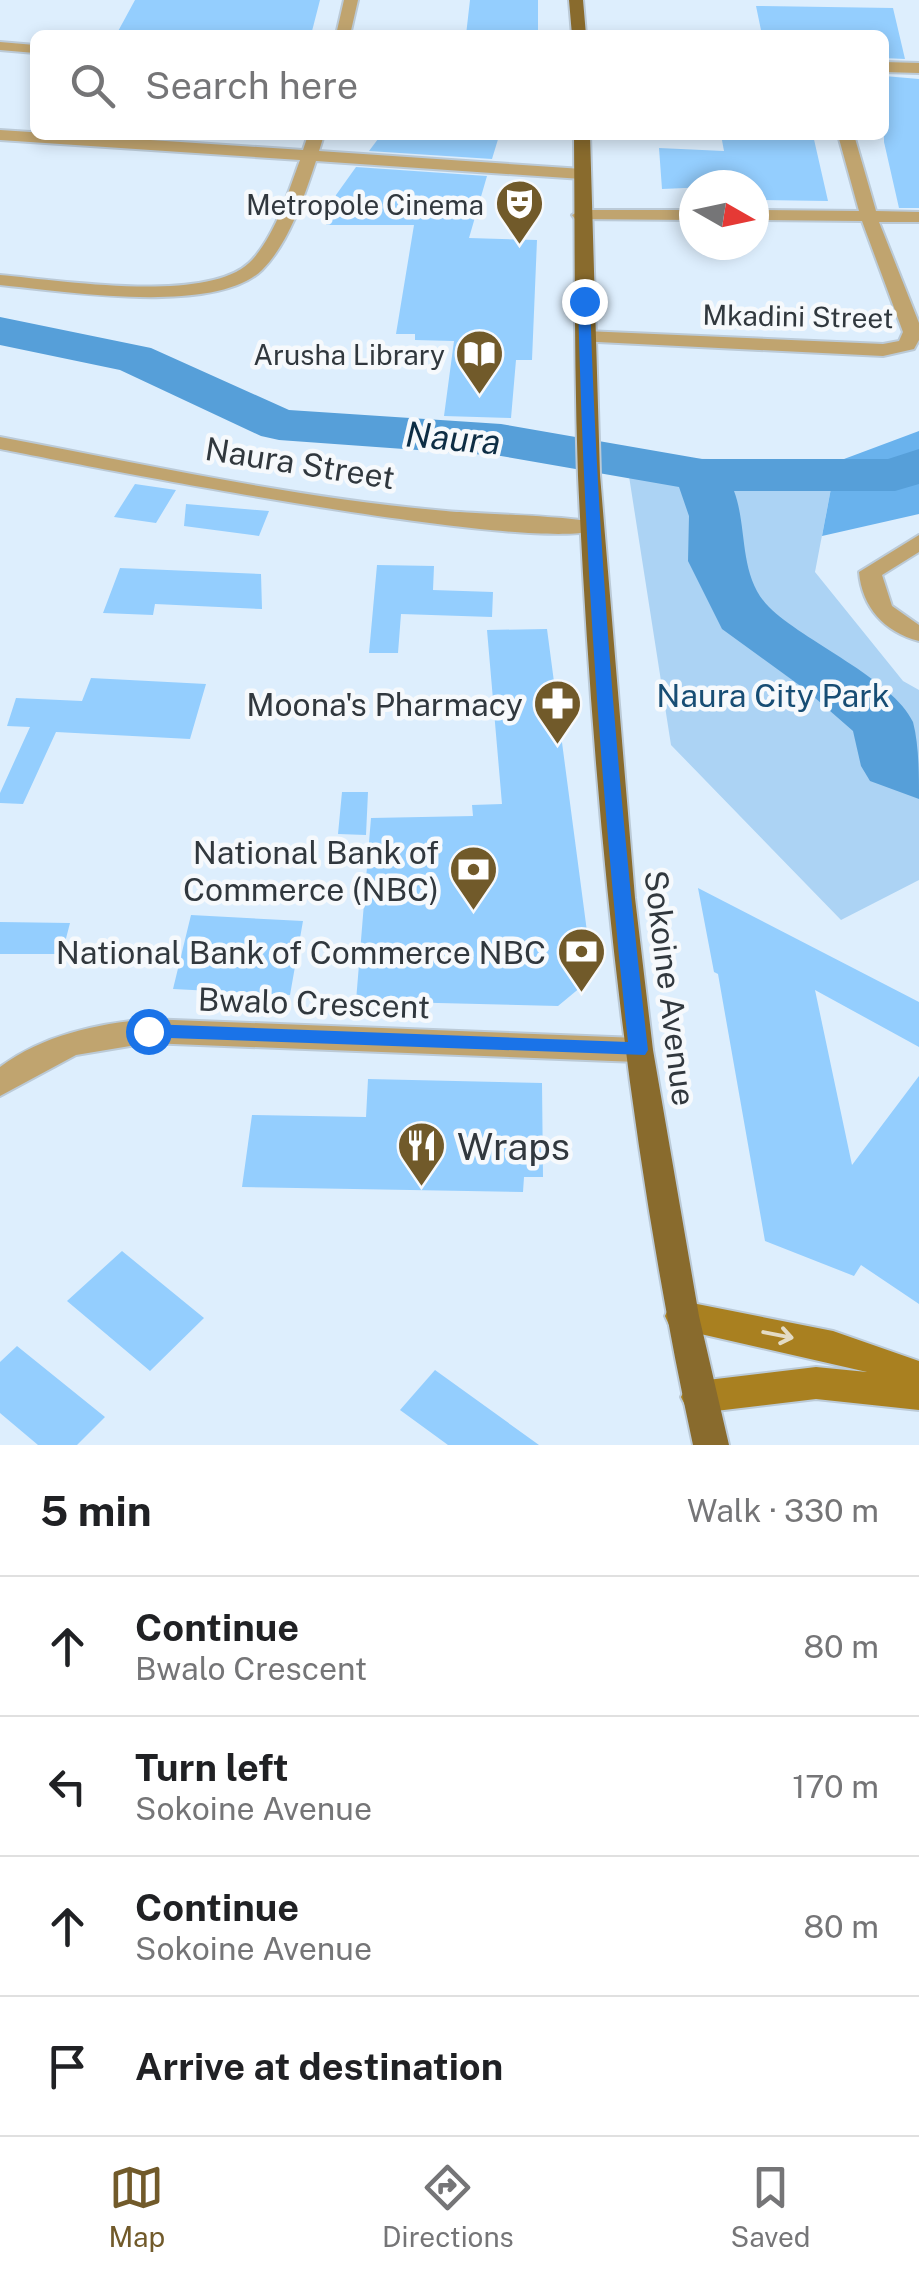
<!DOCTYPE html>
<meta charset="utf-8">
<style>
body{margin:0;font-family:"Public Sans",sans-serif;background:#f6f6f6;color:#202124}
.compass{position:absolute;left:679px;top:170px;width:90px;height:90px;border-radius:50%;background:#fff;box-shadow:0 5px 15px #0003;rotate:99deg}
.stop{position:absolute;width:30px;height:30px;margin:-22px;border:8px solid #1a73e8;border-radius:50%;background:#fff}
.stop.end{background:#1a73e8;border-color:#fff;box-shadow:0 2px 10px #0008}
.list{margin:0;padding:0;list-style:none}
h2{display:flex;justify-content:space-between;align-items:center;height:130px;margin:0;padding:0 40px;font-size:42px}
h2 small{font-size:32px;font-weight:400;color:#757577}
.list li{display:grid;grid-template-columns:65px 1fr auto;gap:30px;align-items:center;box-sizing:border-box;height:140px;padding:0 40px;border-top:2px solid #e0e0e0}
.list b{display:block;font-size:38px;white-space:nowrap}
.list p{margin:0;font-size:32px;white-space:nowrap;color:#757577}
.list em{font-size:32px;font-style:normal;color:#757577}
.icon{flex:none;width:55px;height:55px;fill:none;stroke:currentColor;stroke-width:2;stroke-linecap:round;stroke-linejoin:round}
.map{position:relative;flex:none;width:919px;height:1445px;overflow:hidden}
.search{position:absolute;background:#fff;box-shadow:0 5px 15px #0003;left:30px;right:30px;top:30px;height:110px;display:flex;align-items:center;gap:25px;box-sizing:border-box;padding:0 35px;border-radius:15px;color:#757577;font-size:38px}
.sheet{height:690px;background:#fff}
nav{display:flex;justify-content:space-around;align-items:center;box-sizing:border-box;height:140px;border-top:2px solid #e0e0e0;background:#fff;font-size:28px;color:#757577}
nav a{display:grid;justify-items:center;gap:5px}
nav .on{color:#715a2a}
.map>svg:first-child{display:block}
</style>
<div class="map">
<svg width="919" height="1445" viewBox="0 0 919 1445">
<rect width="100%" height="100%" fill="#ddeefd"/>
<!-- green -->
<path fill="#acd3f4" d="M626,457l210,5 -21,110 88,109 16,9v190l-78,40 -170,-175z"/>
<!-- forest -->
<path fill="#69b2ed" d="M919,431v83l-97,22 14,-74z"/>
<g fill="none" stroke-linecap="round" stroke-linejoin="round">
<!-- river -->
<path fill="#569fd9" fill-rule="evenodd" d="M0,317l151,31 138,62 212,14 201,35h186l31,-10v35l-24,7h-161c14,37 4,85 35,116 34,34 124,72 144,115 6,23 6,52 6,77l-49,-18 -9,-15 -8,-35 -47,-41 -84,-61 -34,-68 1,-45 -10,-29 -178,-31 -222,-16 -18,-4 -141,-66 -120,-25z"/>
</g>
<!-- building -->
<path fill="#94cefe" d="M135,0h185l-9,35h-195z
M470,0h68v35h-72z
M756,6l137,2 12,51 -21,-1v-23h-122z
M884,76l35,3v129h-20l-15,-66z
M381,135h85l33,1 -7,23 -123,-8z
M721,135h92l15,66 -74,-1v-15l-92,4 -3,-41 65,3z
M356,167l131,9 -18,62 68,2 -5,120h-16l-5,58 -67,-2 10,-75 -39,-1v-6h-19l18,-109h-88l10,-30z
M135,484l41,6 -20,33 -42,-6z
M186,504l83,7 -10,25 -75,-10z
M377,565l57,1 -1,24 60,2 -1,25 -91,-3 -3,39h-29z
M120,568l141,6 1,35 -107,-5 -2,11 -50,-2z
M547,629l46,348 -35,29 -202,-5 15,-183 102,-2 -1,-11 30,-1 -15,-174z
M91,678l115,6 -16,55 -134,-7 -33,72 -23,-1v-10l30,-66 -23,-1 9,-28 66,3z
M342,792h26l-2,43 -28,-1z
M698,888l221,114v45l-104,-57 37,175 67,-89v228l-58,-39 -7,11 -89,-35 -47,-267 -4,-2z
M191,915l112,6 -13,74 -117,-6z
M0,922l70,1 -8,31h-62z
M368,1079l174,4 1,94h-19l-1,15 -281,-5 10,-72 114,2z
M122,1251l82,67 -54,53 -83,-70z
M17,1346l88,71 -28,28h-39l-38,-32v-51z
M435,1370l104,75h-91l-48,-35z"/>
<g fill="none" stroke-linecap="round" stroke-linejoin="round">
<defs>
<path id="street" d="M344,0h14l-8,35h-14z
M0,42l35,3v8l-35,-3z
M884,62l35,1v10l-35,-1z
M0,130l303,20 5,-15h16l-5,16 263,18 8,5 -8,5 -266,-18c-12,36 -27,82 -54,109 -47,46 -200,21 -262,15v-10c58,5 205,29 249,-12 25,-24 39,-70 51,-103l-300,-20z
M838,135h16l22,76 43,1v10h-40l40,101v17l-5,9 -31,7 -305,-15v-8l7,-2 298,13 16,-3 4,-9 -41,-111 -108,-1v-10l105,1z
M581,210h113v10l-119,-1 -3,-4z
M0,437c148,28 296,61 446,74 25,3 148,5 158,15 -36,36 -528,-62 -604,-77z
M919,535v17l-37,23 10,31 27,19v16c-35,-9 -57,-34 -60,-69z
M148,1019l490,19 11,4 4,8 -4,8 -11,4 -490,-19 -72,12 -76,41v-29c43,-32 96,-43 148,-48z"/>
<path id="secondary" d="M682,1301l151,30 86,30v49l-103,-11 -117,14 -12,-4 -6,-12 6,-12 12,-4 117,-14 51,5 -197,-45 -5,-11 5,-11z"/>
<path id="primary" d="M569,0h14l3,35h-14z
M574,135h16l10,340 35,423 18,152 46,266 30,129h-36c-69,-319 -100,-644 -115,-969 -4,-113 -3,-228 -4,-341z"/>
</defs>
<!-- street casing -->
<use href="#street" stroke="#bbcad7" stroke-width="4"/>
<!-- secondary casing -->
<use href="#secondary" stroke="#bbcad7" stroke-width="4"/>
<!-- primary casing -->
<use href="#primary" stroke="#bbcad7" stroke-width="4"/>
<!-- street -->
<use href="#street" fill="#c0a46f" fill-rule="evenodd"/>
<!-- secondary -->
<use href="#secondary" fill="#a98020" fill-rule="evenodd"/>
<!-- primary -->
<use href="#primary" fill="#896b2d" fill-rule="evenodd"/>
</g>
<!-- one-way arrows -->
<defs><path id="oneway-shaft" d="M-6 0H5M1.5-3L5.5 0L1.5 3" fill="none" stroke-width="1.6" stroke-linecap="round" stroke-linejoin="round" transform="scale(2.5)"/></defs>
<use stroke="#e3dbc5" href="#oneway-shaft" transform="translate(778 1335) rotate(11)"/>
<!-- route -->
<path fill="#1a73e8" d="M584,297l6,4c8,250 29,500 58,749l-3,5 -504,-18 -3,-6 10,-7 480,18c-27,-246 -44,-494 -50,-741z"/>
<!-- icons -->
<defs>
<symbol id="theatre-pin" viewBox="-11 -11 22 30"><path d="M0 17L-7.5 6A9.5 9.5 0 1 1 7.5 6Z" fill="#715a2a" stroke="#f6f9fc"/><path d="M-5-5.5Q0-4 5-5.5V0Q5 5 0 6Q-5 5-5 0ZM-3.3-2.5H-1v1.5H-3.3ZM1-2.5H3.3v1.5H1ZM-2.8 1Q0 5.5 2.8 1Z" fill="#fff"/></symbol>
<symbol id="library-pin" viewBox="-11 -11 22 30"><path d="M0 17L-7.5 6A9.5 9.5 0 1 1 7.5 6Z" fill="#715a2a" stroke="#f6f9fc"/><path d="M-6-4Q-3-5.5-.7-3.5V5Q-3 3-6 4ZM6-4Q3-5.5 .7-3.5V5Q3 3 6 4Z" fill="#fff"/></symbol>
<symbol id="pharmacy-pin" viewBox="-11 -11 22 30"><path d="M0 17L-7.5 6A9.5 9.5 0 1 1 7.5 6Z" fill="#715a2a" stroke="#f6f9fc"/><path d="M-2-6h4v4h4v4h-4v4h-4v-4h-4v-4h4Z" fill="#fff"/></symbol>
<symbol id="bank-pin" viewBox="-11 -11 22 30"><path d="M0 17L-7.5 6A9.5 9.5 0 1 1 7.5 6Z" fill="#715a2a" stroke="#f6f9fc"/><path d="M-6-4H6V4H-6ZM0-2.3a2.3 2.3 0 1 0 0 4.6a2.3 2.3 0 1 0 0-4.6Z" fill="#fff"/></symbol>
<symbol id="restaurant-pin" viewBox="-11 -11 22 30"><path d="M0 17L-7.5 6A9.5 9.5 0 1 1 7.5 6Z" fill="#715a2a" stroke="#f6f9fc"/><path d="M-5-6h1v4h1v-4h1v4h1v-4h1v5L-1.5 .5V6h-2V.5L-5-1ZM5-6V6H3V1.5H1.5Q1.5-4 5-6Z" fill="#fff"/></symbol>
</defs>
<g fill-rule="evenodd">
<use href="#theatre-pin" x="492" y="176" width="55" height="75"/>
<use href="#library-pin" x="452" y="326" width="55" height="75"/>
<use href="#pharmacy-pin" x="530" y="676" width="55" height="75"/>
<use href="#bank-pin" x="446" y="842" width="55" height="75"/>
<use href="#bank-pin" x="554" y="924" width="55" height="75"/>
<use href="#restaurant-pin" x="394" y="1118" width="55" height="75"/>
</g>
<g text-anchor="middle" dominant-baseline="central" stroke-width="9" stroke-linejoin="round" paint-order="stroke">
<!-- far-poi labels -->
<g font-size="28" fill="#31383e" stroke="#f6f9fc" text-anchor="end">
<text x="484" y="204">Metropole Cinema</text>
<text x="445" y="354">Arusha Library</text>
</g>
<!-- far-street labels -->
<g font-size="28" fill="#31383e" stroke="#f6f9fc">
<text transform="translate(798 316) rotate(1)">Mkadini Street</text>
</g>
<!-- street labels -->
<g font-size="32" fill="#31383e" stroke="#f6f9fc">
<text transform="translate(300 463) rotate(9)">Naura Street</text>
<text transform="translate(670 988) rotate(83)">Sokoine Avenue</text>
<text transform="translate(314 1003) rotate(2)">Bwalo Crescent</text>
</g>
<!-- park labels -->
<g font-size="32" fill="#174d74" stroke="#f6f9fc">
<text x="773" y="695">Naura City Park</text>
</g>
<!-- poi labels -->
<g font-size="32" fill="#31383e" stroke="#f6f9fc" text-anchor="end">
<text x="523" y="704">Moona's Pharmacy</text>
<text x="439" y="852">National Bank of<tspan x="439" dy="37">Commerce (NBC)</tspan></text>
<text x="546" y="952">National Bank of Commerce NBC</text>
</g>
<!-- water labels -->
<g font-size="35" font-style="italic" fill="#0d2d44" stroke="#f6f9fc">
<text transform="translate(453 438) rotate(5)">Naura</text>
</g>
<!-- near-poi labels -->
<g font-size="38" fill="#31383e" stroke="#f6f9fc" text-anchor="start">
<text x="457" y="1146">Wraps</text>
</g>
</g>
</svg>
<svg class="compass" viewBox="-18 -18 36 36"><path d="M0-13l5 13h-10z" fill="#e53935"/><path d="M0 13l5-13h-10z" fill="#757577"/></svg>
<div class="stop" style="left:148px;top:1031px"></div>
<div class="stop end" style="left:584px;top:301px"></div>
<div class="search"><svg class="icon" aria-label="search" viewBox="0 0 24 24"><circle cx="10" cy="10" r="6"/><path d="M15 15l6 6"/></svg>Search here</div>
</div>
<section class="sheet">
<h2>5 min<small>Walk · 330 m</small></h2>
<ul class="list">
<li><svg class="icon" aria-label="ahead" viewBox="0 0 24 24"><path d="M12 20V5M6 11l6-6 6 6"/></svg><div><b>Continue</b><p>Bwalo Crescent</p></div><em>80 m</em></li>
<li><svg class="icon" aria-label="left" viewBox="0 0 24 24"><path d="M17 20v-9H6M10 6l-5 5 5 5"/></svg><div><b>Turn left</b><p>Sokoine Avenue</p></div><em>170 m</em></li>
<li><svg class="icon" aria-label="ahead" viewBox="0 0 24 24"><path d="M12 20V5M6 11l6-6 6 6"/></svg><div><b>Continue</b><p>Sokoine Avenue</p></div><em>80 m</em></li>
<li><svg class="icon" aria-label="arrive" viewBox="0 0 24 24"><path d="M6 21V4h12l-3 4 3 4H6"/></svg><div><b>Arrive at destination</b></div></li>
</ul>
</section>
<nav>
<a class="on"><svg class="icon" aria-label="map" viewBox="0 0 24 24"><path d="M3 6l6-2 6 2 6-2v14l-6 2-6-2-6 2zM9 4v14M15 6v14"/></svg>Map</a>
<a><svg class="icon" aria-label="directions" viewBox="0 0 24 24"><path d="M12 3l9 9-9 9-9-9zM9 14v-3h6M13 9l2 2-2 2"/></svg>Directions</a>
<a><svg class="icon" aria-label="saved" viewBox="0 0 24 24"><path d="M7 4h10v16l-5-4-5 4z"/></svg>Saved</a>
</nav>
